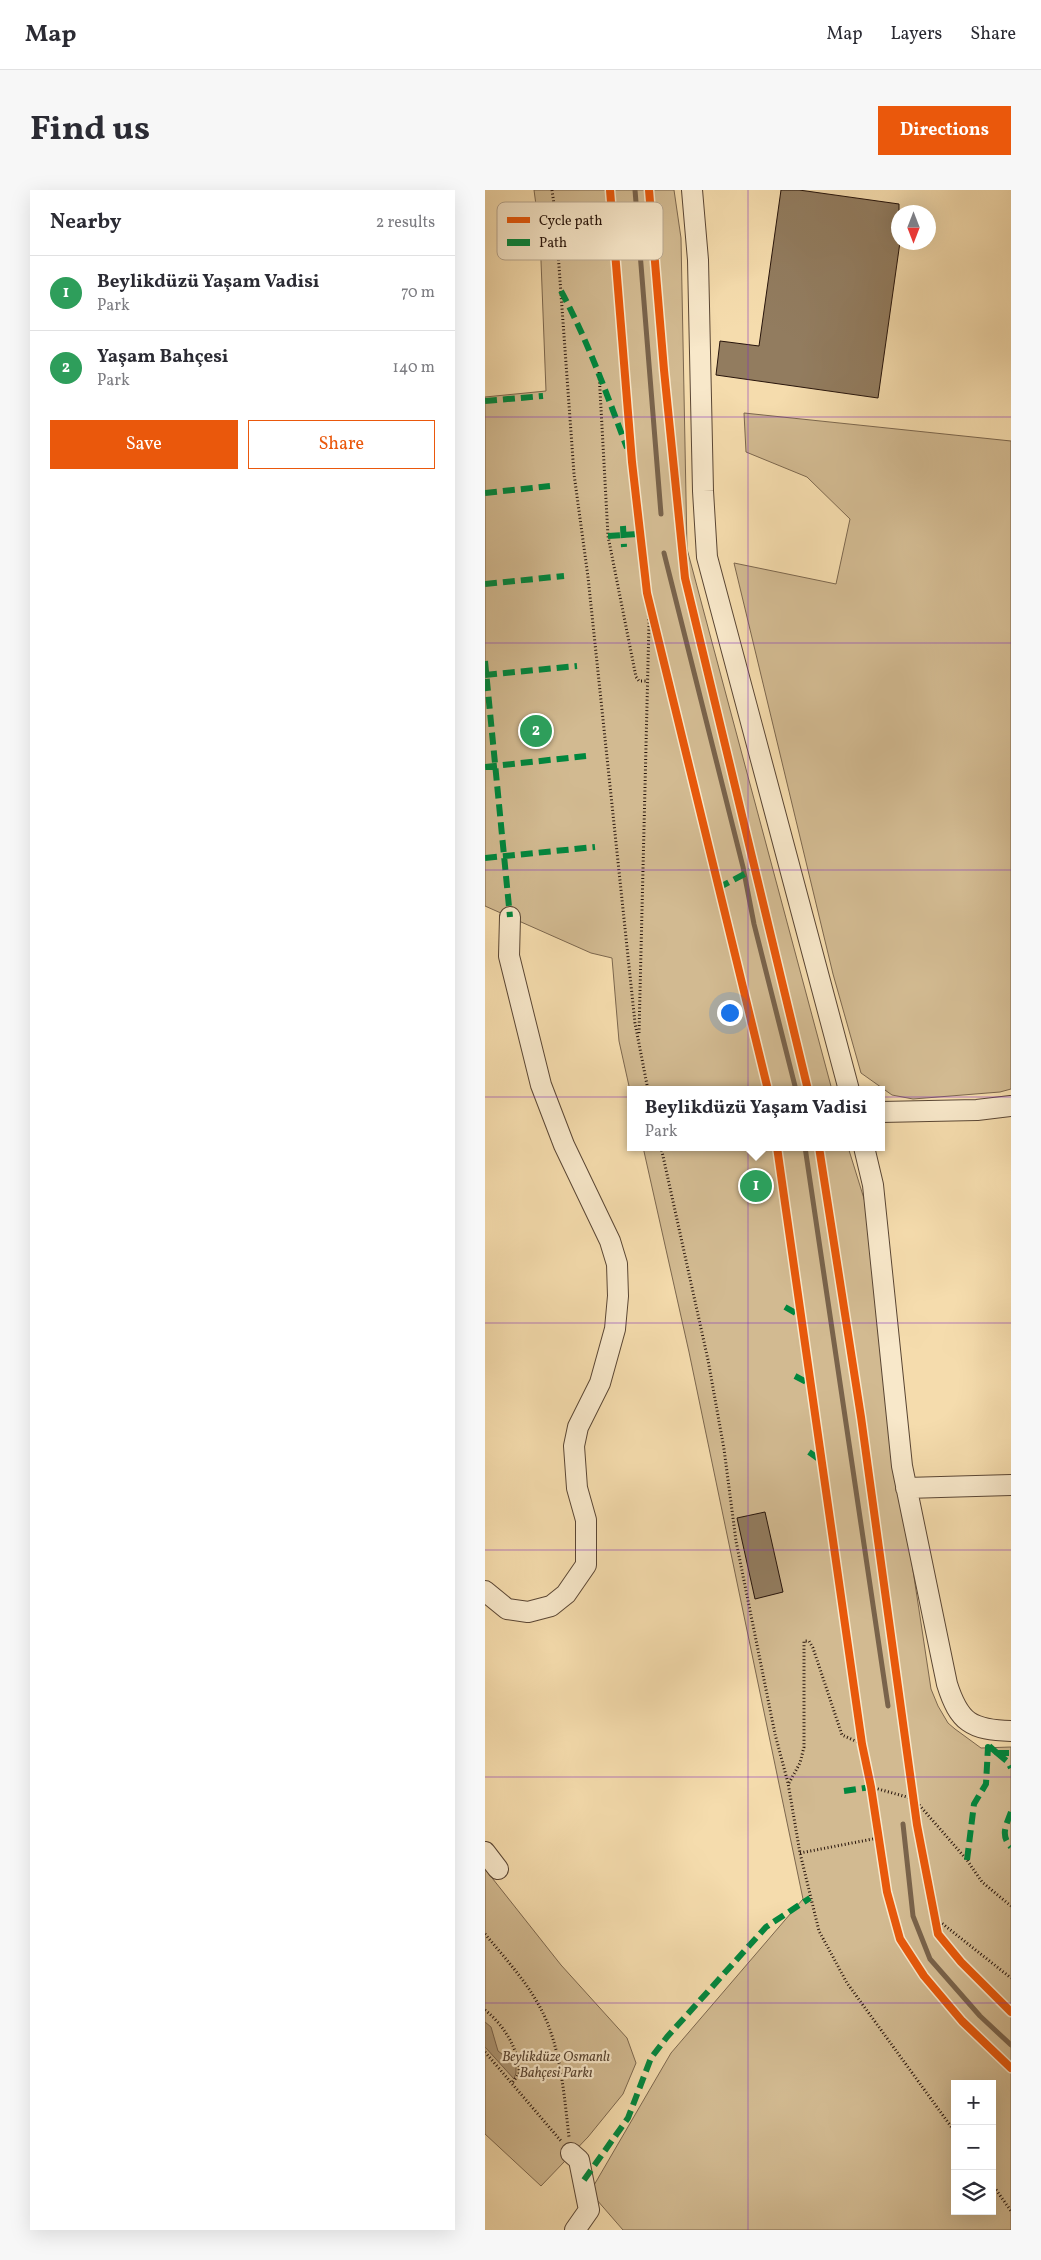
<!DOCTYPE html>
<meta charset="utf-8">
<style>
body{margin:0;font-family:Vollkorn,serif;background:#f7f7f7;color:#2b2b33}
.controls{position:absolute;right:15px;bottom:15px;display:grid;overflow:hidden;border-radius:0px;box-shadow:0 5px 20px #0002}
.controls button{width:45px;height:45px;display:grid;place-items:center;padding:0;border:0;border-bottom:1px solid #e1e1e2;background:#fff;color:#2b2b33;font:25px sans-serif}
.compass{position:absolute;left:406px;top:15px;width:45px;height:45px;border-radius:50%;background:#fff;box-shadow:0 5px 20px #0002;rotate:180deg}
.you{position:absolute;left:244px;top:822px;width:18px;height:18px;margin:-12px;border:4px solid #fff;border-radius:50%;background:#1a73e8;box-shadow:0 0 0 8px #1a73e833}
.badge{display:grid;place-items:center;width:32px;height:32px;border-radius:50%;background:#ea580c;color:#fff;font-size:16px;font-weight:700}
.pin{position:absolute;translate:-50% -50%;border:2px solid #fff;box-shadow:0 1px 5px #0006}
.popup{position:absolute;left:142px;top:896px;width:258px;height:65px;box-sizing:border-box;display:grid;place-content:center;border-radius:0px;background:#fff;filter:drop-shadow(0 1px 4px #0005);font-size:16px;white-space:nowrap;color:#7c7c81}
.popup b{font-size:19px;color:#2b2b33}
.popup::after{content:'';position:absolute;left:50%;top:100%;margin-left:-10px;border:10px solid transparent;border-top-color:#fff}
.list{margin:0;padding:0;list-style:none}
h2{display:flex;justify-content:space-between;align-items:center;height:65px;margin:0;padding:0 20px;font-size:21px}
h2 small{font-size:16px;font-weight:400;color:#7c7c81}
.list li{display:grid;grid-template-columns:32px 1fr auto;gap:15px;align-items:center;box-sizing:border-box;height:75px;padding:0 20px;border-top:1px solid #e1e1e2}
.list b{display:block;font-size:19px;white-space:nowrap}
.list p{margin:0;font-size:16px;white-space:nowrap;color:#7c7c81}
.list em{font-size:16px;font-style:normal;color:#7c7c81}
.actions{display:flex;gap:10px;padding:15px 20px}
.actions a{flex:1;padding:11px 0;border:1px solid #ea580c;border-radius:0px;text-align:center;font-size:18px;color:#ea580c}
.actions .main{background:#ea580c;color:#fff}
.icon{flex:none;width:28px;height:28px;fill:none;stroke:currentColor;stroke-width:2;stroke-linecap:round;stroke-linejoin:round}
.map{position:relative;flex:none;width:526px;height:2040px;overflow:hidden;border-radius:0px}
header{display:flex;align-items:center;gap:30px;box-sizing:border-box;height:70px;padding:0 25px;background:#fff;border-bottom:1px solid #e1e1e2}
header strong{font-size:24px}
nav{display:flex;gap:28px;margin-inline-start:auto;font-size:18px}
.intro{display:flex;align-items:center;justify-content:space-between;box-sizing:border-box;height:120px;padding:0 30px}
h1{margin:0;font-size:35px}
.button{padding:12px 22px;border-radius:0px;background:#ea580c;color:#fff;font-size:18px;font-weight:700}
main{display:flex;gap:30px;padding:0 30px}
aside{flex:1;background:#fff;border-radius:0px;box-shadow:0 5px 20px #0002}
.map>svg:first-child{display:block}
</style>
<header>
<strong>Map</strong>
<nav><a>Map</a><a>Layers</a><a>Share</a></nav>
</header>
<div class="intro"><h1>Find us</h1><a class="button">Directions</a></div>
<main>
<aside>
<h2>Nearby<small>2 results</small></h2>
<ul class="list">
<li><span class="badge" style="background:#2e9e5b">1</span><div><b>Beylikdüzü Yaşam Vadisi</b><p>Park</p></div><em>70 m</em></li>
<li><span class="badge" style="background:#2e9e5b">2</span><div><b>Yaşam Bahçesi</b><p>Park</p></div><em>140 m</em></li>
</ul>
<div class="actions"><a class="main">Save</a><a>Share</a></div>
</aside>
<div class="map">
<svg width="526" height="2040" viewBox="0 0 526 2040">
<rect width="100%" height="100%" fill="#f5dcad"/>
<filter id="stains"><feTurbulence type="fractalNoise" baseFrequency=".004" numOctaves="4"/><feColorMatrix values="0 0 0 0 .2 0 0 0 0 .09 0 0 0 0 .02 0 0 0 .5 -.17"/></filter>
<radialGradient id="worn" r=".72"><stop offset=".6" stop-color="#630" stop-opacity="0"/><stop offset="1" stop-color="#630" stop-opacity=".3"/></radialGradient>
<!-- green -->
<path fill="#d2ba91" stroke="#7c674e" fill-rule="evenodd" d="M49,0h140l7,48 6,311 145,541h-201v5l-12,-54 -7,-83 -21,-5 -106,-47v-509l61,-6 -6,-156z
M259,223l267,28v648l-11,3 -87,7 -21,-4 -31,-22 -28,-99 -99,-411 102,21 14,-65 -43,-42 -61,-25z
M158,957h205l22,71 29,260 32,211 7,17 10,17 7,6 26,19 30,-1v483h-388l-33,-38 81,-139 132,-154 -114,-547zM470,1894h37v127h-37z
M0,1679l76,96 66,73 9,25 -13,31 -35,43 -47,49 -56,-52z"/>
<!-- water -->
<path fill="#af9876" stroke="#79634b" d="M0,1832l6,5 7,24 18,14v8l-2,6 -29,-32z"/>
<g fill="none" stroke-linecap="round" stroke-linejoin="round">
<!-- stream -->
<path stroke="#79634b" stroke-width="5" d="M150,0l26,324
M179,363l79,314 11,57 42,166
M320,957l83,559
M418,1634l10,92 17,43 50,57 31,29"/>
</g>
<!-- building -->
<path fill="#927c5f" stroke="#27140b" d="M296,0h18l100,14v38h1l-22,156 -162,-23 4,-34 39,5z
M280,1322l18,80 -28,7 -18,-81z"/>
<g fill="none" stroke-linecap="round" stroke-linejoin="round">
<defs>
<path id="minor" d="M207,0l6,70 5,231 4,66 142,533
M396,922l96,-2 34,-4
M379,957l9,38 29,281 45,218c12,38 24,46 64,47
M421,1298l105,-3
M0,1401l22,18 21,3 23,-6 15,-12 20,-29v-45l-9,-32 -3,-42 4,-19 22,-44 15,-54 3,-33 -1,-32 -7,-23 -46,-96 -23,-60 -32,-129 1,-39
M0,1662l13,17
M86,1963l8,7 10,50 -14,20"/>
</defs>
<!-- minor casing -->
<use href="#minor" stroke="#5a4634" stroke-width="22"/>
<!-- path -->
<path stroke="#27140b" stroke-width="3" stroke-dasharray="1 2.5" stroke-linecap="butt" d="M67,0l3,21 19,263 14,103 47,446 13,67
M114,182l9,164 28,141 3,4h8
M154,843l10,-410 -2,-30
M176,957l47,213 16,89 12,92 39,193 13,49 12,70 19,78 28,52 108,149
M304,1593l11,-20 4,-16v-106h5l4,7 29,87 20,9
M386,1597l43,12 53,61 15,22 29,24
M315,1663l78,-15
M449,1727l77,61
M0,1744c20,24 43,49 57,77 19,38 22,84 27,126
M0,1820c18,14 35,40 34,64l-7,9
M0,1862l76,89
M507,1994l19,27"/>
<!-- minor -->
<use href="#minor" stroke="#f8e8ca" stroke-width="20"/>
<!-- quiet -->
<path stroke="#00873e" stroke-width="6" stroke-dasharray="12 6" stroke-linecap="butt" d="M76,101c27,50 46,104 66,157
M0,211l58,-5
M0,303l65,-7
M138,336l1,21
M123,346l31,-2
M0,394l79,-8
M0,471l25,256
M0,485l92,-9
M0,577l101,-11
M0,668l110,-11
M233,698l36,-19 1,3
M300,1117l16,9
M310,1186l17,9
M324,1262l14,10
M512,1563l11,9 3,6
M512,1563h14
M359,1601l27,-4
M526,1622c-5,14 -11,23 0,35
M482,1670l7,-56 12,-20 2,-37 9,6 -9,-8
M99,1990l44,-62 23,-60 16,-21 99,-110 44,-29"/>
<defs>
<path id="cycleway" d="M125,0l22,272 15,131 121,497
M164,0l15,180 21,208 123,512
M292,957l85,597 9,43 16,105 13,47 24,37 38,45 49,47
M334,957l42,270 56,408 21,109 23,28 50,50"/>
</defs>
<!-- cycleway casing -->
<use href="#cycleway" stroke="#f8e8ca" stroke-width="11"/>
<!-- cycleway -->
<use href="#cycleway" stroke="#e8590c" stroke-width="8"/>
</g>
<!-- grid -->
<path fill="none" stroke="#7b2cbf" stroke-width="1" stroke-opacity="0.55" d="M263,0v2040M0,227h526M0,453h526M0,680h526M0,907h526M0,1133h526M0,1360h526M0,1587h526M0,1813h526"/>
<g text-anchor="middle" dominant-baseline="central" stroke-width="4.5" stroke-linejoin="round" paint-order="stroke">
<!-- park labels -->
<g font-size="14" font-style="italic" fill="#5a4633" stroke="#f8e8ca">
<text x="71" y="1867">Beylikdüze Osmanlı<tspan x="71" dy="16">Bahçesi Parkı</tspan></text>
</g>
</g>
<!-- legend -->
<rect x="12" y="12" width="166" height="58" rx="8" fill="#f8e8ca" stroke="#b9a891" stroke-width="1"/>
<rect x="22" y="27" width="23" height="6" fill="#e8590c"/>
<rect x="22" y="49" width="23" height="7" fill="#00873e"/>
<g font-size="14" fill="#27140b">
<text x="54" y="35">Cycle path</text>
<text x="54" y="57">Path</text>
</g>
<rect width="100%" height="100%" filter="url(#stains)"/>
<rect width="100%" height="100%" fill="url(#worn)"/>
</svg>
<div class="controls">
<button>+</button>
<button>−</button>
<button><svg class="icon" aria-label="layers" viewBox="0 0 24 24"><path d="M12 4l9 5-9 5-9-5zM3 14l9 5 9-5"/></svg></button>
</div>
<svg class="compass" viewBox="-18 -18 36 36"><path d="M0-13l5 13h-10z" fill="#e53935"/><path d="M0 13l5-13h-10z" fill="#7c7c81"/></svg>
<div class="you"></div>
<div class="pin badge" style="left:271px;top:996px;background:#2e9e5b">1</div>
<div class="popup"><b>Beylikdüzü Yaşam Vadisi</b>Park</div>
<div class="pin badge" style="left:51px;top:541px;background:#2e9e5b">2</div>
</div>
</main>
